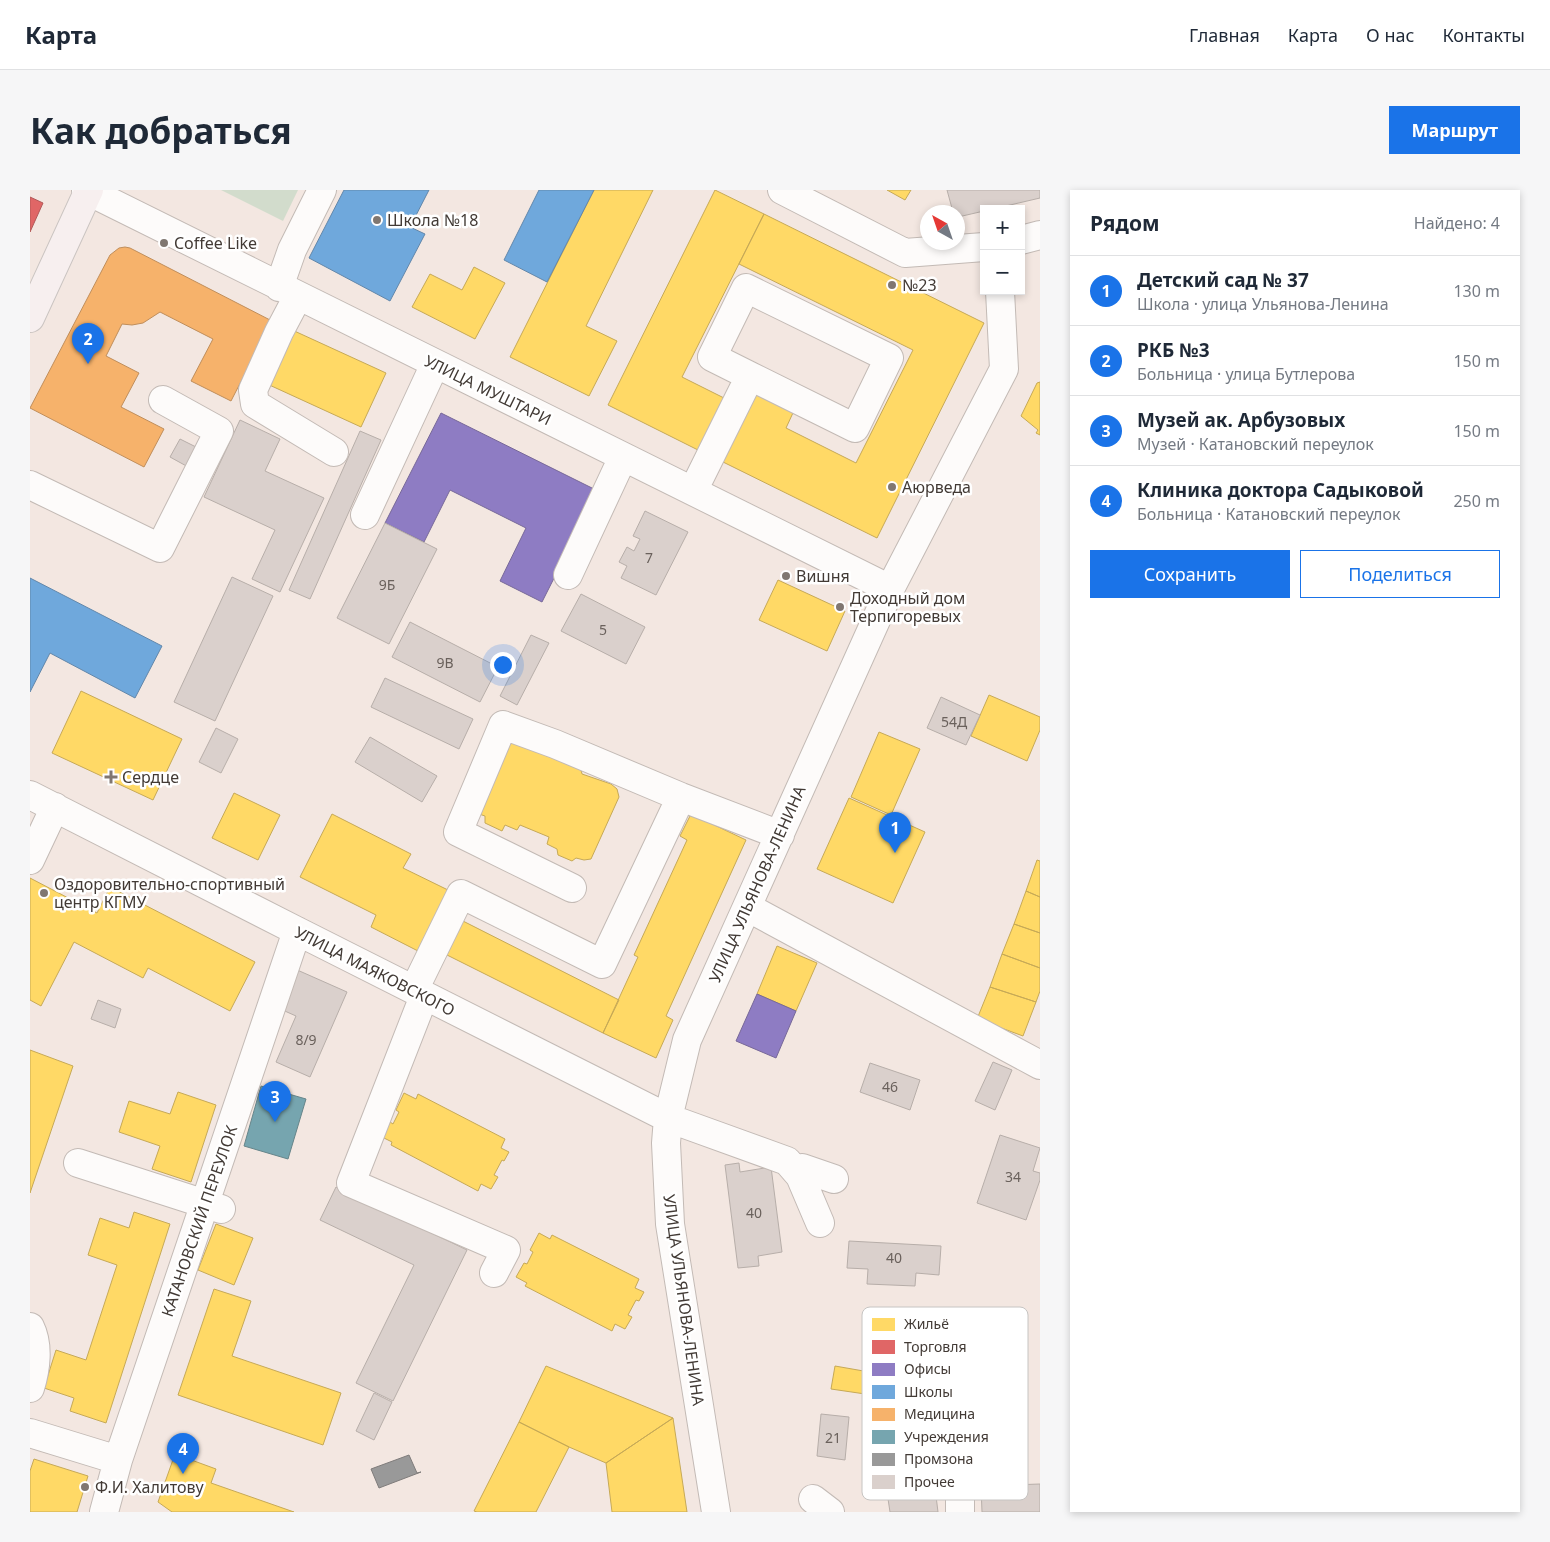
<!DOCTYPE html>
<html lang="ru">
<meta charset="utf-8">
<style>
body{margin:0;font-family:"Noto Sans",sans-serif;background:#f6f6f7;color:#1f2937}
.controls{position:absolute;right:15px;top:15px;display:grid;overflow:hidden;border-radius:0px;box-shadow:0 2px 8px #0003}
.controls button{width:45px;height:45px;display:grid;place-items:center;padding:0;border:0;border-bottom:1px solid #e0e1e3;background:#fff;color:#1f2937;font:25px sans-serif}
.compass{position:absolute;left:890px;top:15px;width:45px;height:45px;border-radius:50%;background:#fff;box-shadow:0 2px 8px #0003;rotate:320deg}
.you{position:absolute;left:472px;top:474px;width:18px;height:18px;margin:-12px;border:4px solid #fff;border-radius:50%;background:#1a73e8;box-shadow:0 0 0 8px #1a73e833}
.badge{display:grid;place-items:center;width:32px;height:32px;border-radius:50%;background:#1a73e8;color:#fff;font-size:16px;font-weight:700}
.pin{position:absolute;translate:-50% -41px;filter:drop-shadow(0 1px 2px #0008)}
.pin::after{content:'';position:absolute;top:26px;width:18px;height:15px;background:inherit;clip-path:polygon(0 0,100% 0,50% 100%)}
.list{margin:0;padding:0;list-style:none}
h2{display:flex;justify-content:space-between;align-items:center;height:65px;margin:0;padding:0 20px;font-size:21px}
h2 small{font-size:16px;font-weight:400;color:#747a83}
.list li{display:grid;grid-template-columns:32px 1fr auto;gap:15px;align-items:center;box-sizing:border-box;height:70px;padding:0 20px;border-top:1px solid #e0e1e3}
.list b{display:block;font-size:19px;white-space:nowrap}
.list p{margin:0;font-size:16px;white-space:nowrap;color:#747a83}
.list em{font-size:16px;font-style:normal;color:#747a83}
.actions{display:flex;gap:10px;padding:15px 20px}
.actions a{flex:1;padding:11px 0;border:1px solid #1a73e8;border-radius:0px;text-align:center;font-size:18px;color:#1a73e8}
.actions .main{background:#1a73e8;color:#fff}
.map{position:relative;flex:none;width:1010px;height:1322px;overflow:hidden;border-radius:0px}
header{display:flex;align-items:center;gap:30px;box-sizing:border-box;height:70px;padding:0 25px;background:#fff;border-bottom:1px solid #e0e1e3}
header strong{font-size:24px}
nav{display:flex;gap:28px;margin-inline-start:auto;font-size:18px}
.intro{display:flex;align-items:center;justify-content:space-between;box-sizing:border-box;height:120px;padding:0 30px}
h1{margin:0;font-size:35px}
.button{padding:12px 22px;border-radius:0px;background:#1a73e8;color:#fff;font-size:18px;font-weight:700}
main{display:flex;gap:30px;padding:0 30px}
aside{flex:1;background:#fff;border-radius:0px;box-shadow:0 2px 8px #0003}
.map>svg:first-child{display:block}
</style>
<header>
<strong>Карта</strong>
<nav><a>Главная</a><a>Карта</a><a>О нас</a><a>Контакты</a></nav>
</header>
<div class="intro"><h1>Как добраться</h1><a class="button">Маршрут</a></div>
<main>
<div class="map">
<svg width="1010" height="1322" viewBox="0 0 1010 1322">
<rect width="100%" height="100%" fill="#f3e7e1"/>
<!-- green -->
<path fill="#d2dccc" d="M191,0h77l-15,31z"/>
<!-- homes -->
<path fill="#ffd966" stroke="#c6a957" d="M564,0h59l-67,136 31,15 -28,55 -79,-39z
M685,0l49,24 -82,163 42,21 -26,52 -90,-45z
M857,0h24l-6,10z
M734,24l220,109 -107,215 -156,-77 38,-78 39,19 -12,26 70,35 57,-113 -174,-86z
M444,77l31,16 -30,56 -63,-32 18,-33 32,16z
M260,139l96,44 -25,54 -96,-44z
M1010,192v53l-4,-2 2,-3 -17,-14 16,-33z
M748,390l67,31 -18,40 -68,-31z
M51,501l101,48 -29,61 -101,-47z
M959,505l51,22v13l-13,31 -56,-25z
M849,542l41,17 -29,66 -40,-18z
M487,551l30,15 8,-2 25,12 2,8 29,10 6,5 2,8 -28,62 -7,1 -8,-2 -4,3 -14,-6 -1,-6 -10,-5 2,-7 -29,-12 -3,5 -12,-5 -3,6 -17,-8v-7l-6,-2 29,-72z
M204,603l46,22 -22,45 -46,-22z
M819,608l76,34 -32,71 -76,-34z
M302,624l79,40 -8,14 45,22 -30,61 -47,-24 5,-12 -76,-38z
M661,624l55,26 -80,176 7,4 -17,38 -53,-25 35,-76 -4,-2 53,-115 -7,-4z
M1007,670l3,1v36l-14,-6z
M0,688l67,35 13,-26 145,75 -25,49 -82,-43 -5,10 -69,-36 -33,64 -11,-6z
M996,701l14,6v36l-26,-9z
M427,728l162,82 -16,33 -162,-81z
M984,734l26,9v35l-38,-14z
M747,756l40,17 -21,48 -39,-17z
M972,764l38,14v23l-4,11 -46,-15z
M960,797l46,15 -13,34 -46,-17z
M0,860l43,16 -43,127z
M148,902l38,13 -25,77 -39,-13 8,-23 -41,-14 10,-31 41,13z
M374,903l12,6 2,-5 87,45 -4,9 8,4 -5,9 -2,-1 -8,15 4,2 -7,12 -10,-5 -3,7 -87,-46 1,-3 -10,-5 8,-15 3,2 6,-12 -3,-2z
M104,1022l36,12 -64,199 -36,-12 4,-13 -30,-10 12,-38 30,10 31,-95 -29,-10 12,-37 29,10z
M186,1034l37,14 -19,47 -36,-15z
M509,1043l11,6 2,-4 87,44 -4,9 9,4 -5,9 -3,-1 -8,15 4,2 -7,12 -10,-5 -3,7 -87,-45 2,-3 -11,-6 8,-14 3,1 6,-12 -3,-2z
M184,1099l37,12 -19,55 109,37 -18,52 -145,-50z
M516,1176l127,52 -67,45 -37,-16 -50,-25z
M805,1176l40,7 -3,22 -41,-6z
M643,1228l14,94h-75l-6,-49z
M489,1232l50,25 -33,65h-59l-3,-1z
M145,1264l41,15 -5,14 83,29h-122l-14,-10z
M4,1269l54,17 -11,36h-47v-41z"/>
<!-- shops -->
<path fill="#e06666" stroke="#b15957" d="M0,7l13,6 -13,29z"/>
<!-- offices -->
<path fill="#8e7cc3" stroke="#776898" d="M411,223l157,78 -56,111 -42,-21 26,-53 -76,-38 -26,52 -39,-19z
M727,804l39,17 -20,47 -40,-17z"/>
<!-- schools -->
<path fill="#6fa8dc" stroke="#6287aa" d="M314,0h85l-19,37 15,7 -35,67 -81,-43z
M509,0h55l-47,92 -43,-22z
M0,388l132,68 -27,52 -85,-45 -20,39z"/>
<!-- health -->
<path fill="#f6b26b" stroke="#c08e5b" d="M95,57l5,1 142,73 -41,80 -40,-20 22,-42 -53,-27 -17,11 -11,2 -10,-1 -16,32 33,17 -18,34 43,22 -20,38 -114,-59 80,-153 9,-7z"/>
<!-- public -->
<path fill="#76a5af" stroke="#66858a" d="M231,896l45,13 -18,60 -44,-13z"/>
<!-- industry -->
<path fill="#999" stroke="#7f7c7b" d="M379,1265l8,18 4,-1 -42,16 -8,-19z"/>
<!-- building -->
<path fill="#dad0cc" stroke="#b7aea9" d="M917,0h93v8l-47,11h-9v2l-26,6v-5h-5z
M210,230l40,19 -15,32 59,27 -44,94 -28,-13 23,-49 -71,-33z
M330,241l21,9 -71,159 -21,-9z
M150,249l20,10 -10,19 -20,-11z
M615,321l43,21 -32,63 -35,-17 6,-12 -8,-4 8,-15 7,4 6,-12 -7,-3z
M355,333l52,26 -48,95 -52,-26z
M202,387l41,19 -58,125 -41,-19z
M551,404l64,33 -19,37 -65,-33z
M380,432l88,45 -18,35 -88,-45z
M501,445l18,8 -32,62 -17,-9z
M355,488l88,41 -14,30 -88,-42z
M911,507l39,18 -14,30 -39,-17z
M186,538l22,11 -17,34 -22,-11z
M340,547l67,39 -15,26 -67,-40z
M265,779l52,23 -37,85 -34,-15 20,-46 -18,-8z
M68,810l23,9 -6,19 -24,-9z
M963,872l19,8 -17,40 -20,-9z
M840,873l50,17 -10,30 -50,-18z
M970,945l40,13 -7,23 7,2v7l-14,40 -49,-17z
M709,973l1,9 31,-5 11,85 -24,4 1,10 -21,2 -13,-103z
M306,997l131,63 -74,151 -37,-18 58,-118 -94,-45z
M819,1051l92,5 -2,29 -23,-2 -1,13 -48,-2 1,-15 -21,-1z
M344,1203l18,9 -18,38 -18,-9z
M791,1224l28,3 -4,43 -28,-4z
M903,1282l5,40h-48l-5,-33z
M1010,1294v28h-58l-1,-26z"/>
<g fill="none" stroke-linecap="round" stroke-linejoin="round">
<defs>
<path id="minor" d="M56,0l804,399
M752,0l123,63 79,-6
M991,50l19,-5
M249,97l13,-37 30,-60
M268,106l-19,36 -26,58 2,14 79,48
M0,295l130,63 59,-117 -56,-31
M663,301l57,-115 -38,-19 34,-69 143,70 -34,70 -105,-52
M335,325l70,-151
M538,385l55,-118
M0,605l267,136 371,187 119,43 13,15 20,47
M0,670l25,-53
M542,698l-114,-56 45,-107 52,19 126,53 99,38
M717,717l293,158
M384,800l47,-96 141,70 79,-167
M394,806l-73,187 155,67 -12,23
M48,973l143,46
M765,980l7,-2 32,11
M0,1137c9,18 6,42 0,61
M889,1139l41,132v51
M0,1243l88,27
M783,1309l17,13
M74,1322l14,-52 179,-529
M686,1322l-46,-288 -4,-81 2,-25 19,-78 203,-451 114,-220 -4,-78"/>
<path id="major" d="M0,128l59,-128"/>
</defs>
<!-- minor casing -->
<use href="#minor" stroke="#c3bab5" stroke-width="30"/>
<!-- major casing -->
<use href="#major" stroke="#cac4c1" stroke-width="30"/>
<!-- minor -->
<use href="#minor" stroke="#fdfbfa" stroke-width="28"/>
<!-- major -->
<use href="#major" stroke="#f7efef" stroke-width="28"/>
</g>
<!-- markers -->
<g fill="#807771" stroke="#fff" stroke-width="2">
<circle cx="347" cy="30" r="5"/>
<circle cx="134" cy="53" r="5"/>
<circle cx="862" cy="95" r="5"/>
<circle cx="862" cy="297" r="5"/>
<circle cx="756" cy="386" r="5"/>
<circle cx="810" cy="417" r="5"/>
<path d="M78.5 579.5h5v5h5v5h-5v5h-5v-5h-5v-5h5z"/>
<circle cx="14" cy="703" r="5"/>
<circle cx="55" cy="1297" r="5"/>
</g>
<g text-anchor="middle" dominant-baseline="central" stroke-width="5" stroke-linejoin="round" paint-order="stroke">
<!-- number labels -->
<g font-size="14" fill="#6a615c">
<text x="619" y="367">7</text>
<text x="357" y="394">9Б</text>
<text x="573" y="439">5</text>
<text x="415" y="472">9В</text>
<text x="924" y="531">54Д</text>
<text x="276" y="849">8/9</text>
<text x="860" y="896">46</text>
<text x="983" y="986">34</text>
<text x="724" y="1022">40</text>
<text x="864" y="1067">40</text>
<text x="803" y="1247">21</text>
</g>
<!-- poi labels -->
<g font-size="16" fill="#423a35" stroke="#fff" text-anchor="start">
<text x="357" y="30">Школа №18</text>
<text x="144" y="53">Coffee Like</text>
<text x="872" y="95">№23</text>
<text x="872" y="297">Аюрведа</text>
<text x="766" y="386">Вишня</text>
<text x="820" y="408">Доходный дом<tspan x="820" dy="18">Терпигоревых</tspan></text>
<text x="92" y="587">Сердце</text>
<text x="24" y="694">Оздоровительно-спортивный<tspan x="24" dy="18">центр КГМУ</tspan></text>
<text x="65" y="1297">Ф.И. Халитову</text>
</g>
<!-- street labels -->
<g font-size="16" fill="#423a35" stroke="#fff">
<text transform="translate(458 200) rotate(26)">УЛИЦА МУШТАРИ</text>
<text transform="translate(727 694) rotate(-66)">УЛИЦА УЛЬЯНОВА-ЛЕНИНА</text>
<text transform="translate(345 781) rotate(27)">УЛИЦА МАЯКОВСКОГО</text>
<text transform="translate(169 1031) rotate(-71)">КАТАНОВСКИЙ ПЕРЕУЛОК</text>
<text transform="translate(654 1110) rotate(82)">УЛИЦА УЛЬЯНОВА-ЛЕНИНА</text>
</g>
</g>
<!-- legend -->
<rect x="832" y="1117" width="166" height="193" rx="8" fill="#fff" stroke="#c6c4c2" stroke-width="1"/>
<rect x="842" y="1128" width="23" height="13" fill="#ffd966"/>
<rect x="842" y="1150" width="23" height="14" fill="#e06666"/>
<rect x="842" y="1173" width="23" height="13" fill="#8e7cc3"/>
<rect x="842" y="1195" width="23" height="14" fill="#6fa8dc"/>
<rect x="842" y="1218" width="23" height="13" fill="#f6b26b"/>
<rect x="842" y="1240" width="23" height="14" fill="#76a5af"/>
<rect x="842" y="1263" width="23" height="13" fill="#999"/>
<rect x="842" y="1285" width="23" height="14" fill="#dad0cc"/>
<g font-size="14" fill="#423a35">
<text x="874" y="1139">Жильё</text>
<text x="874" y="1162">Торговля</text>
<text x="874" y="1184">Офисы</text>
<text x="874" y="1207">Школы</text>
<text x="874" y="1229">Медицина</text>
<text x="874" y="1252">Учреждения</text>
<text x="874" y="1274">Промзона</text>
<text x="874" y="1297">Прочее</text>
</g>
</svg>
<div class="controls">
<button>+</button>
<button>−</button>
</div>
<svg class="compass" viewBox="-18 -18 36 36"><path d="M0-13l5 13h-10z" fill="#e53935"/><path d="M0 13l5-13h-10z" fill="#747a83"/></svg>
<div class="you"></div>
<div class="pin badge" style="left:865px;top:663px">1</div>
<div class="pin badge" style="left:58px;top:174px">2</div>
<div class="pin badge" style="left:245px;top:932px">3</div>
<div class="pin badge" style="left:153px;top:1284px">4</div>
</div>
<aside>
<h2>Рядом<small>Найдено: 4</small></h2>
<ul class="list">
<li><span class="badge">1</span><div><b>Детский сад № 37</b><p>Школа · улица Ульянова-Ленина</p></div><em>130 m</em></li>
<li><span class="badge">2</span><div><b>РКБ №3</b><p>Больница · улица Бутлерова</p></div><em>150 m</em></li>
<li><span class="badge">3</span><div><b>Музей ак. Арбузовых</b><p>Музей · Катановский переулок</p></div><em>150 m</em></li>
<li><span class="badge">4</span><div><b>Клиника доктора Садыковой</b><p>Больница · Катановский переулок</p></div><em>250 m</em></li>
</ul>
<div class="actions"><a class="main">Сохранить</a><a>Поделиться</a></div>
</aside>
</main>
